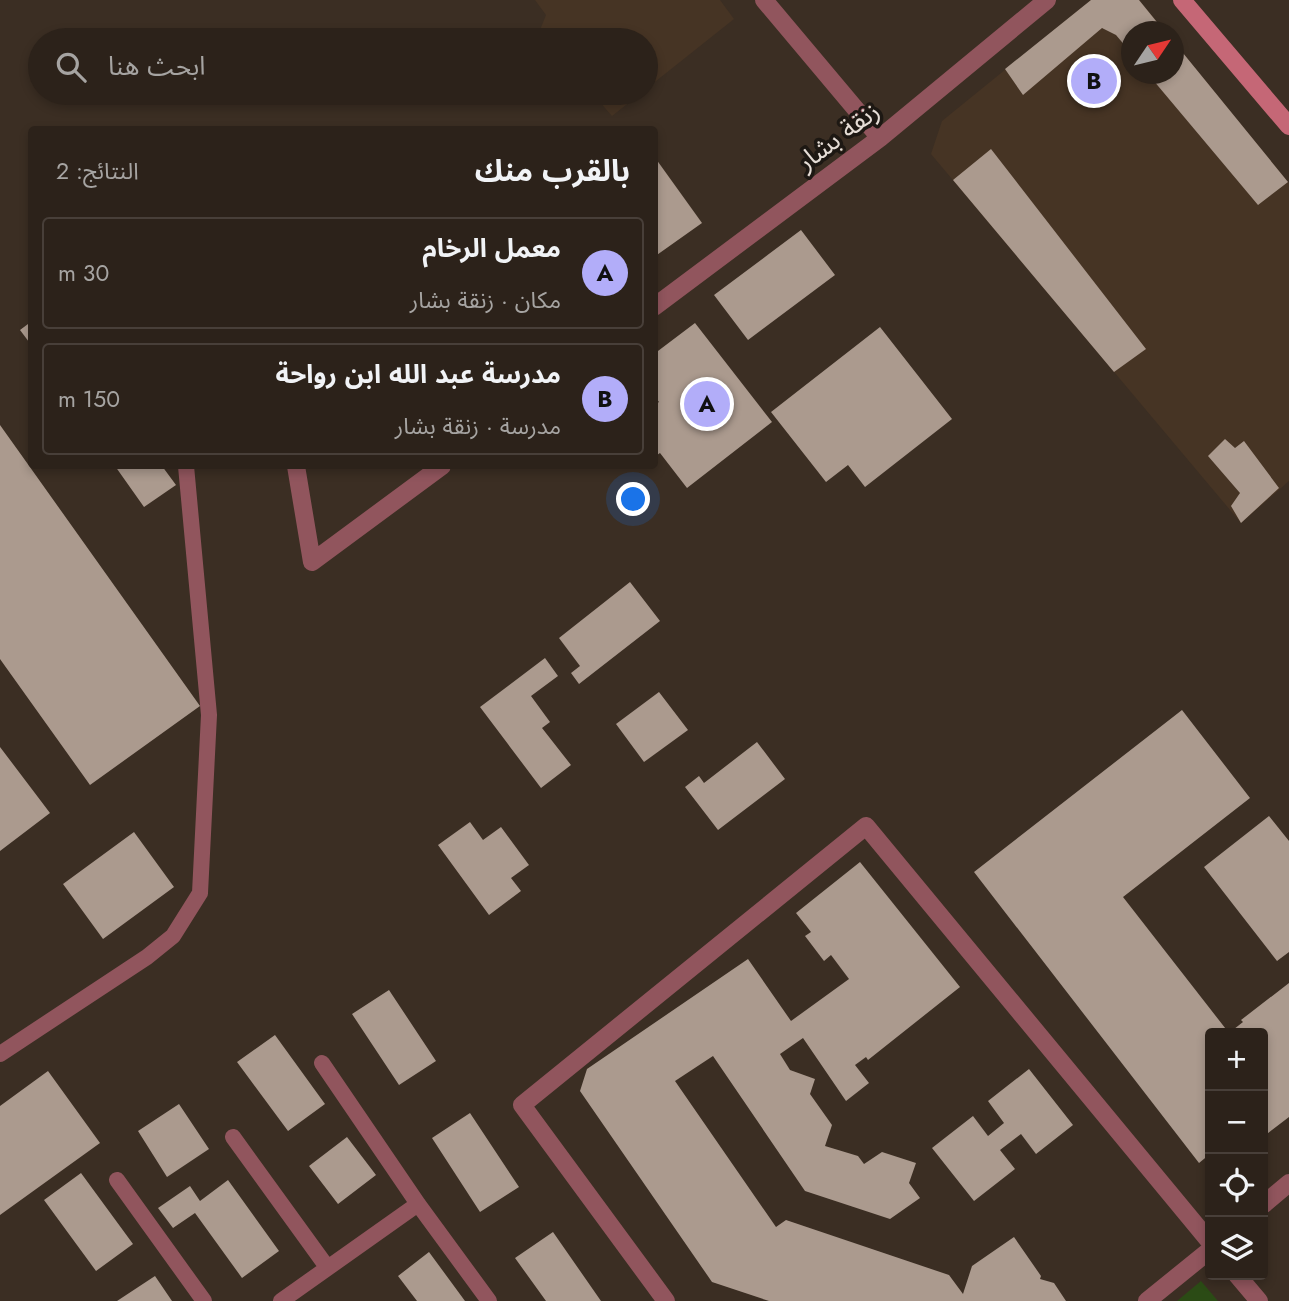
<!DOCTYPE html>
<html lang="ar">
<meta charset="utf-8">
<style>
body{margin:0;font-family:Jost,"Noto Sans Arabic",sans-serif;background:#342a23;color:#f1f3f6;direction:rtl}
.controls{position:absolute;right:21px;bottom:21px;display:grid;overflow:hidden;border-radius:7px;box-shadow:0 4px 10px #0003}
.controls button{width:63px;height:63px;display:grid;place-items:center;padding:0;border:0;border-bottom:2px solid #483f39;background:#2c221a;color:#f1f3f6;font:35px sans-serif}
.compass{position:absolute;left:1121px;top:21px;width:63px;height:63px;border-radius:50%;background:#2c221a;box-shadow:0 4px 10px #0003;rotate:55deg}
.you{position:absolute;left:634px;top:500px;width:24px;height:24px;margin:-18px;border:5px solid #fff;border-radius:50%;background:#1a73e8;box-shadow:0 0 0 10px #1a73e833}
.badge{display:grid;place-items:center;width:46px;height:46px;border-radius:50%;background:#b2adf9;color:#111;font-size:23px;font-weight:700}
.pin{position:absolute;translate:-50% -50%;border:4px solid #fff;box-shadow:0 2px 7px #0006}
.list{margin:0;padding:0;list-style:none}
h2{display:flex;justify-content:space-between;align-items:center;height:91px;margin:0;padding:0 28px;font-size:30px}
h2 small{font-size:23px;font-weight:400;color:#a6a4a2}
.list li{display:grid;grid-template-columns:46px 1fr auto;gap:21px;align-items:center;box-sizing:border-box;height:112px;margin:0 14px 14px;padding:0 14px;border:2px solid #483f39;border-radius:7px}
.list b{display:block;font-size:26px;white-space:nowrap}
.list p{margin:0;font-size:23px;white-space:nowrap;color:#a6a4a2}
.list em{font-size:23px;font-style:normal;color:#a6a4a2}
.icon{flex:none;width:38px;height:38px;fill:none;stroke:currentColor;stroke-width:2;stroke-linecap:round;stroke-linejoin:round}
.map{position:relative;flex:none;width:1289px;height:1301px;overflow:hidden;direction:ltr}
.search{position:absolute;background:#2c221a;box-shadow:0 4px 10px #0003;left:28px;top:28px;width:630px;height:77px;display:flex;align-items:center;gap:18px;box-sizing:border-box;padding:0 24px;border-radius:38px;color:#a6a4a2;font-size:26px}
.panel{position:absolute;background:#2c221a;box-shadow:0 4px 10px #0003;left:28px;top:126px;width:630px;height:343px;border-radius:7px;direction:rtl}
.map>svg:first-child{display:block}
</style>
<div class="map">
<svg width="1289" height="1301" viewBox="0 0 1289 1301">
<rect width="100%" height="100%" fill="#3b2e23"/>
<!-- built -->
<path fill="#463424" d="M535,0h185l14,19 -88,70v-49h-98l-8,-10 6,-15z
M1091,0h48l26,31 -33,1v42h42v-32l115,141v298l-48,42 -310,-369 11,-33z
M592,93h49l-29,23z"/>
<!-- green -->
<path fill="#2b4b15" d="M1201,1281l17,20h-41z"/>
<!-- building -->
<path fill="#ab9a8e" d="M1091,0h48l26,32h-33v22l-16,-19 -14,-7 -79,67 -18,-26z
M1174,42l114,140 -30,23 -110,-131h26z
M991,149l155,200 -32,23 -161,-192z
M656,159l46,64 -48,34v-97z
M801,230l34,45 -87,65 -34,-45z
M32,321v25l-12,-16z
M695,323l77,99 -85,66 -27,-35 -6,4v-52l5,-3 -5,-6v-42z
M880,327l72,92 -87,68 -17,-22 -22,17 -55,-70z
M0,425l200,281 -110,79 -90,-126z
M1225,439l10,9 9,-7 35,47 -38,35 -10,-17 9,-13 -32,-37z
M115,466h47l14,19 -32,22z
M630,582l30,39 -81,63 -8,-11 9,-7 -21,-28z
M545,658l13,18 -27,20 19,26 -8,6 29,37 -30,23 -61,-81z
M659,692l29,38 -44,32 -28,-38z
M1182,710l68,88 -127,99 106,136 14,-11 -2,-2 48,-37v134l-26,20v-104h-53v121l-11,9 -225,-291z
M757,742l28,37 -67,51 -33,-43 14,-11 5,7z
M0,747l50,66 -50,38z
M1269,816l20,25v111l-12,9 -73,-94z
M470,822l13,18 18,-13 28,38 -18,13 10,13 -32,24 -51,-70z
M134,832l40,55 -71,52 -40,-55z
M860,862l100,125 -92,73 -2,-3 -11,8 14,18 -23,18 -43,-63 -23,16 10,16 25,9 -5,15 22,31 -7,21 33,10 6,8 18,-12 34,11 -7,20 11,15 -30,21 -85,-28 -92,-135 -38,25 101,146 10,-7 163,55 14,19 9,-28 42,-29 27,39 -1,3 14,4 12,18h-297l-57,-19 -132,-191 7,-22 161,-110 43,62 58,-42 -18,-24 -7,6 -19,-25 6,-4 -15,-19z
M389,990l47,71 -37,24 -47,-71z
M275,1035l50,69 -37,27 -51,-69z
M1029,1069l44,56 -37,29 -15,-20 -21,16 15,19 -41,32 -42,-53 41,-32 15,20 16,-13 -16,-22z
M48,1071l52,72 -100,72v-109z
M179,1104l30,45 -42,28 -29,-46z
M470,1113l49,74 -39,25 -48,-74z
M347,1137l29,38 -38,29 -29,-38z
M81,1173l52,71 -37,27 -52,-71z
M228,1180l51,71 -37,27 -47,-65 -22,15 -15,-20 32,-22 10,15z
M553,1232l48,69h-55l-31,-43z
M429,1252l36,49h-48l-19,-25z
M155,1276l17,25h-55z"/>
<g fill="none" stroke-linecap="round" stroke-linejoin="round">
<!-- lane -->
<path stroke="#91555d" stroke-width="16" d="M0,1054l147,-97 26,-21 27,-43 9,-178 -23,-249
M322,1063l96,141 71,97
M233,1137l94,130
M117,1180l87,121
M281,1301l137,-97"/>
<!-- street -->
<path stroke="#91555d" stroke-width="18" d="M764,0l116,138
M654,307l226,-169 167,-138
M296,466l16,96 130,-96
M1263,1205l26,-22
M1237,1275l22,26
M666,1301l-144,-196 344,-279 344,416
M1147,1301l63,-51"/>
<!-- secondary -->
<path stroke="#c56776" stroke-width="18" d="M1182,0l107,126"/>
</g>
<g text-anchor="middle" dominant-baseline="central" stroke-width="7" stroke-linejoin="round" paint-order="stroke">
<!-- street labels -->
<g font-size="26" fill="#e5ddd6" stroke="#1d1813">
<text transform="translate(838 136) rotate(-37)">زنقة بشار</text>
</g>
</g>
</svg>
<div class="controls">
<button>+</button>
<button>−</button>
<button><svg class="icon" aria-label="locate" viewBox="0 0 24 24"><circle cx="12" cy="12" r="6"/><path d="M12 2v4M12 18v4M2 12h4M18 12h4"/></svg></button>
<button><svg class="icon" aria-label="layers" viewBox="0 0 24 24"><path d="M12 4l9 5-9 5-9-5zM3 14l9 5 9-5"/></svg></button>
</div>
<svg class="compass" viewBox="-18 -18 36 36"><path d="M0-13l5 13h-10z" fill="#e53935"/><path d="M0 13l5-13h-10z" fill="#a6a4a2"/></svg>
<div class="you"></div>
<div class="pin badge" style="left:707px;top:404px">A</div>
<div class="pin badge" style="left:1094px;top:81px">B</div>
<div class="search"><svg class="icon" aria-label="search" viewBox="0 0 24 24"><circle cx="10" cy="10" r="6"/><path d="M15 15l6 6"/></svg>ابحث هنا</div>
<section class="panel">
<h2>بالقرب منك<small>النتائج: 2</small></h2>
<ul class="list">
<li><span class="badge">A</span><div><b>معمل الرخام</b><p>مكان · زنقة بشار</p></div><em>30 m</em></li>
<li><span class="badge">B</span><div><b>مدرسة عبد الله ابن رواحة</b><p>مدرسة · زنقة بشار</p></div><em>150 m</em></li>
</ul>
</section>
</div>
